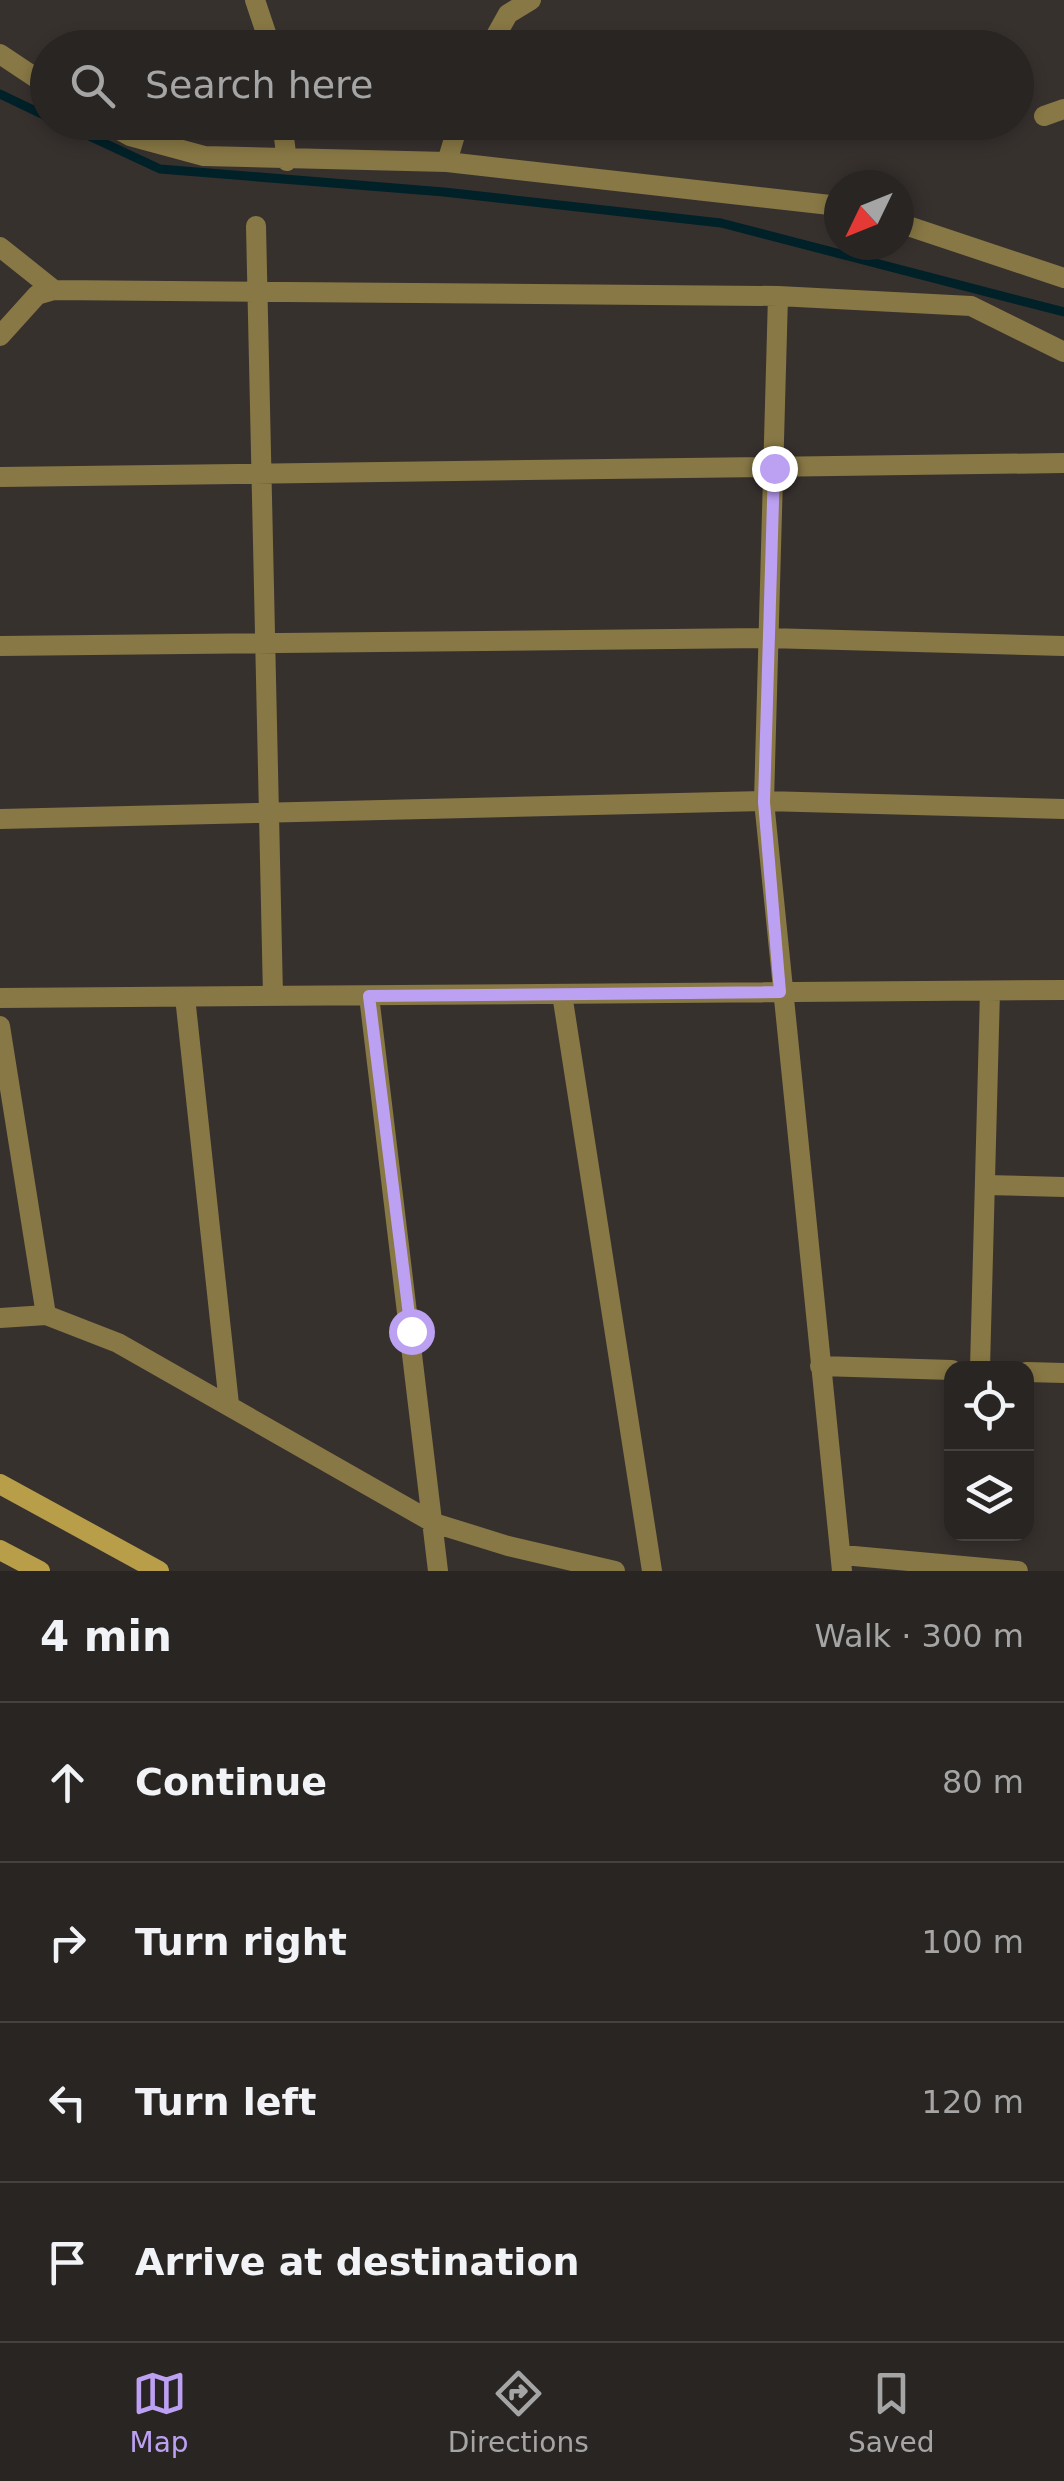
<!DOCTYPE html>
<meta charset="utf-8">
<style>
body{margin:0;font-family:"DejaVu Sans",sans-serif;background:#35312f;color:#f1f3f6}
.controls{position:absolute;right:30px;bottom:30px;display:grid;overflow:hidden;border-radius:20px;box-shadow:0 5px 15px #0003}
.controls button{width:90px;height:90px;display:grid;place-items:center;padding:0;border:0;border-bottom:2px solid #454240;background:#292522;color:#f1f3f6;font:50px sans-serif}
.compass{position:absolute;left:824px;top:170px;width:90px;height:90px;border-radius:50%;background:#292522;box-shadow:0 5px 15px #0003;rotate:227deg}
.stop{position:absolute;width:30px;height:30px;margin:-22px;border:8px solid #bca0f2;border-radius:50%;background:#fff}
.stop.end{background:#bca0f2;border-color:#fff;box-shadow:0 2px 10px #0008}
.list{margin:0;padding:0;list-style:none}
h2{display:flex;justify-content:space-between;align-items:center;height:130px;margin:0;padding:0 40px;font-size:42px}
h2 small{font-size:32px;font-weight:400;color:#a5a5a5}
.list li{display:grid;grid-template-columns:65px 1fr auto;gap:30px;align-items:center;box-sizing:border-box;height:160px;padding:0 40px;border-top:2px solid #454240}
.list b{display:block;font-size:38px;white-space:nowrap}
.list em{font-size:32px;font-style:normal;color:#a5a5a5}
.icon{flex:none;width:55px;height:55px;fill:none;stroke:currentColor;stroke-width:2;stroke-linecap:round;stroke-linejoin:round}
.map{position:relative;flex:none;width:1064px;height:1571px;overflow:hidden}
.search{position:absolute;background:#292522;box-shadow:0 5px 15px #0003;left:30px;right:30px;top:30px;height:110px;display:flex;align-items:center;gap:25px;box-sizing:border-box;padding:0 35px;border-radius:55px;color:#a5a5a5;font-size:38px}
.sheet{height:770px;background:#292522}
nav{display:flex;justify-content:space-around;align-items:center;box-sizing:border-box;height:140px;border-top:2px solid #454240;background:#292522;font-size:28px;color:#a5a5a5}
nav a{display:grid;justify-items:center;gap:5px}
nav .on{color:#bca0f2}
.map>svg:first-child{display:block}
</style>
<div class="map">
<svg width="1064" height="1571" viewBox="0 0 1064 1571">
<rect width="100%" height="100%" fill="#37312e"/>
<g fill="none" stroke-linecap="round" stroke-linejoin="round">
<!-- stream -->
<path stroke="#012129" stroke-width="9" d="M0,94l48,23
M59,122l101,47 284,23 277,31 343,89"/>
<!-- street -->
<path stroke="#887845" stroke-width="20" d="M255,0l16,48
M489,48l19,-34 23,-14
M0,54l48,32
M1044,116l20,-7
M105,122l25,14 74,20 243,6 392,44
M282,122l5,39
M447,162l12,-40
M899,223l165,55
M256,226l17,770
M0,247l54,43 724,6 193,10 93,46
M778,296l-14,505 78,770
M0,336l37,-41 17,-5
M0,477l1064,-14
M0,646l767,-8 297,8
M0,819l764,-18 300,8
M562,994l90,577
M369,996l69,575
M185,997l44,407
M0,998l1064,-8
M0,1026l46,289
M985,1185l79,2
M0,1318l46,-3 72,28 316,180 74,23 107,25
M820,1366l132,4
M980,1368l10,-377
M1026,1372l38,1
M843,1555l175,16"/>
<!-- secondary -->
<path stroke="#b99e49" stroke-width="20" d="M0,1484l159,87
M0,1550l40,21"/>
</g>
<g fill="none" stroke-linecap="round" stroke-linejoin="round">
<!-- route -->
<path stroke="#bca0f2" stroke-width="12" d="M411,1331l-42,-335 411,-4 -16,-190 10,-334"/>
</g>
</svg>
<div class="controls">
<button><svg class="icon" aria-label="locate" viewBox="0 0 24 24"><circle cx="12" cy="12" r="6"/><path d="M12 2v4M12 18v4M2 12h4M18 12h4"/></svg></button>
<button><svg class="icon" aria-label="layers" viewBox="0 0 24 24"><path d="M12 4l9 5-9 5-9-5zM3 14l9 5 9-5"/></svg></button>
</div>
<svg class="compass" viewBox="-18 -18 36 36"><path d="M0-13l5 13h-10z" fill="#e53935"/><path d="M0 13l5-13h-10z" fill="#a5a5a5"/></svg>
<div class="stop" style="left:411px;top:1331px"></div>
<div class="stop end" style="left:774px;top:468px"></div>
<div class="search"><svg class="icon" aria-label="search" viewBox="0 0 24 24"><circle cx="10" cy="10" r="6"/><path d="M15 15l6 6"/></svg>Search here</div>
</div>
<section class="sheet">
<h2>4 min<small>Walk · 300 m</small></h2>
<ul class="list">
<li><svg class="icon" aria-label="ahead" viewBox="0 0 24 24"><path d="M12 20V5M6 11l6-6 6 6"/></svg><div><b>Continue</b></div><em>80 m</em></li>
<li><svg class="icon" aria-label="right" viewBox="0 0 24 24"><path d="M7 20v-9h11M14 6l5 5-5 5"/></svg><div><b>Turn right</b></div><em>100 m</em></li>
<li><svg class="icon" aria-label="left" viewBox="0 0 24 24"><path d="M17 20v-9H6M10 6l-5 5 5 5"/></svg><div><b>Turn left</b></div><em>120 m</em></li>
<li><svg class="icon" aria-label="arrive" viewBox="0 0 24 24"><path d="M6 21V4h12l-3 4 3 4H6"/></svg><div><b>Arrive at destination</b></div></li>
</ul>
</section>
<nav>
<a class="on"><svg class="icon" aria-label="map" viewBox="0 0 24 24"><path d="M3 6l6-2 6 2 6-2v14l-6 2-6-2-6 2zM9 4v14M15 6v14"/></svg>Map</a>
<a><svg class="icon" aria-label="directions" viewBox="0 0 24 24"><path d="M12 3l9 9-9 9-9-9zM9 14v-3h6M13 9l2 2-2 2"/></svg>Directions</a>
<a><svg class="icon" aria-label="saved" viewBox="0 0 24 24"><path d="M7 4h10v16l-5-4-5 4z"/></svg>Saved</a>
</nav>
